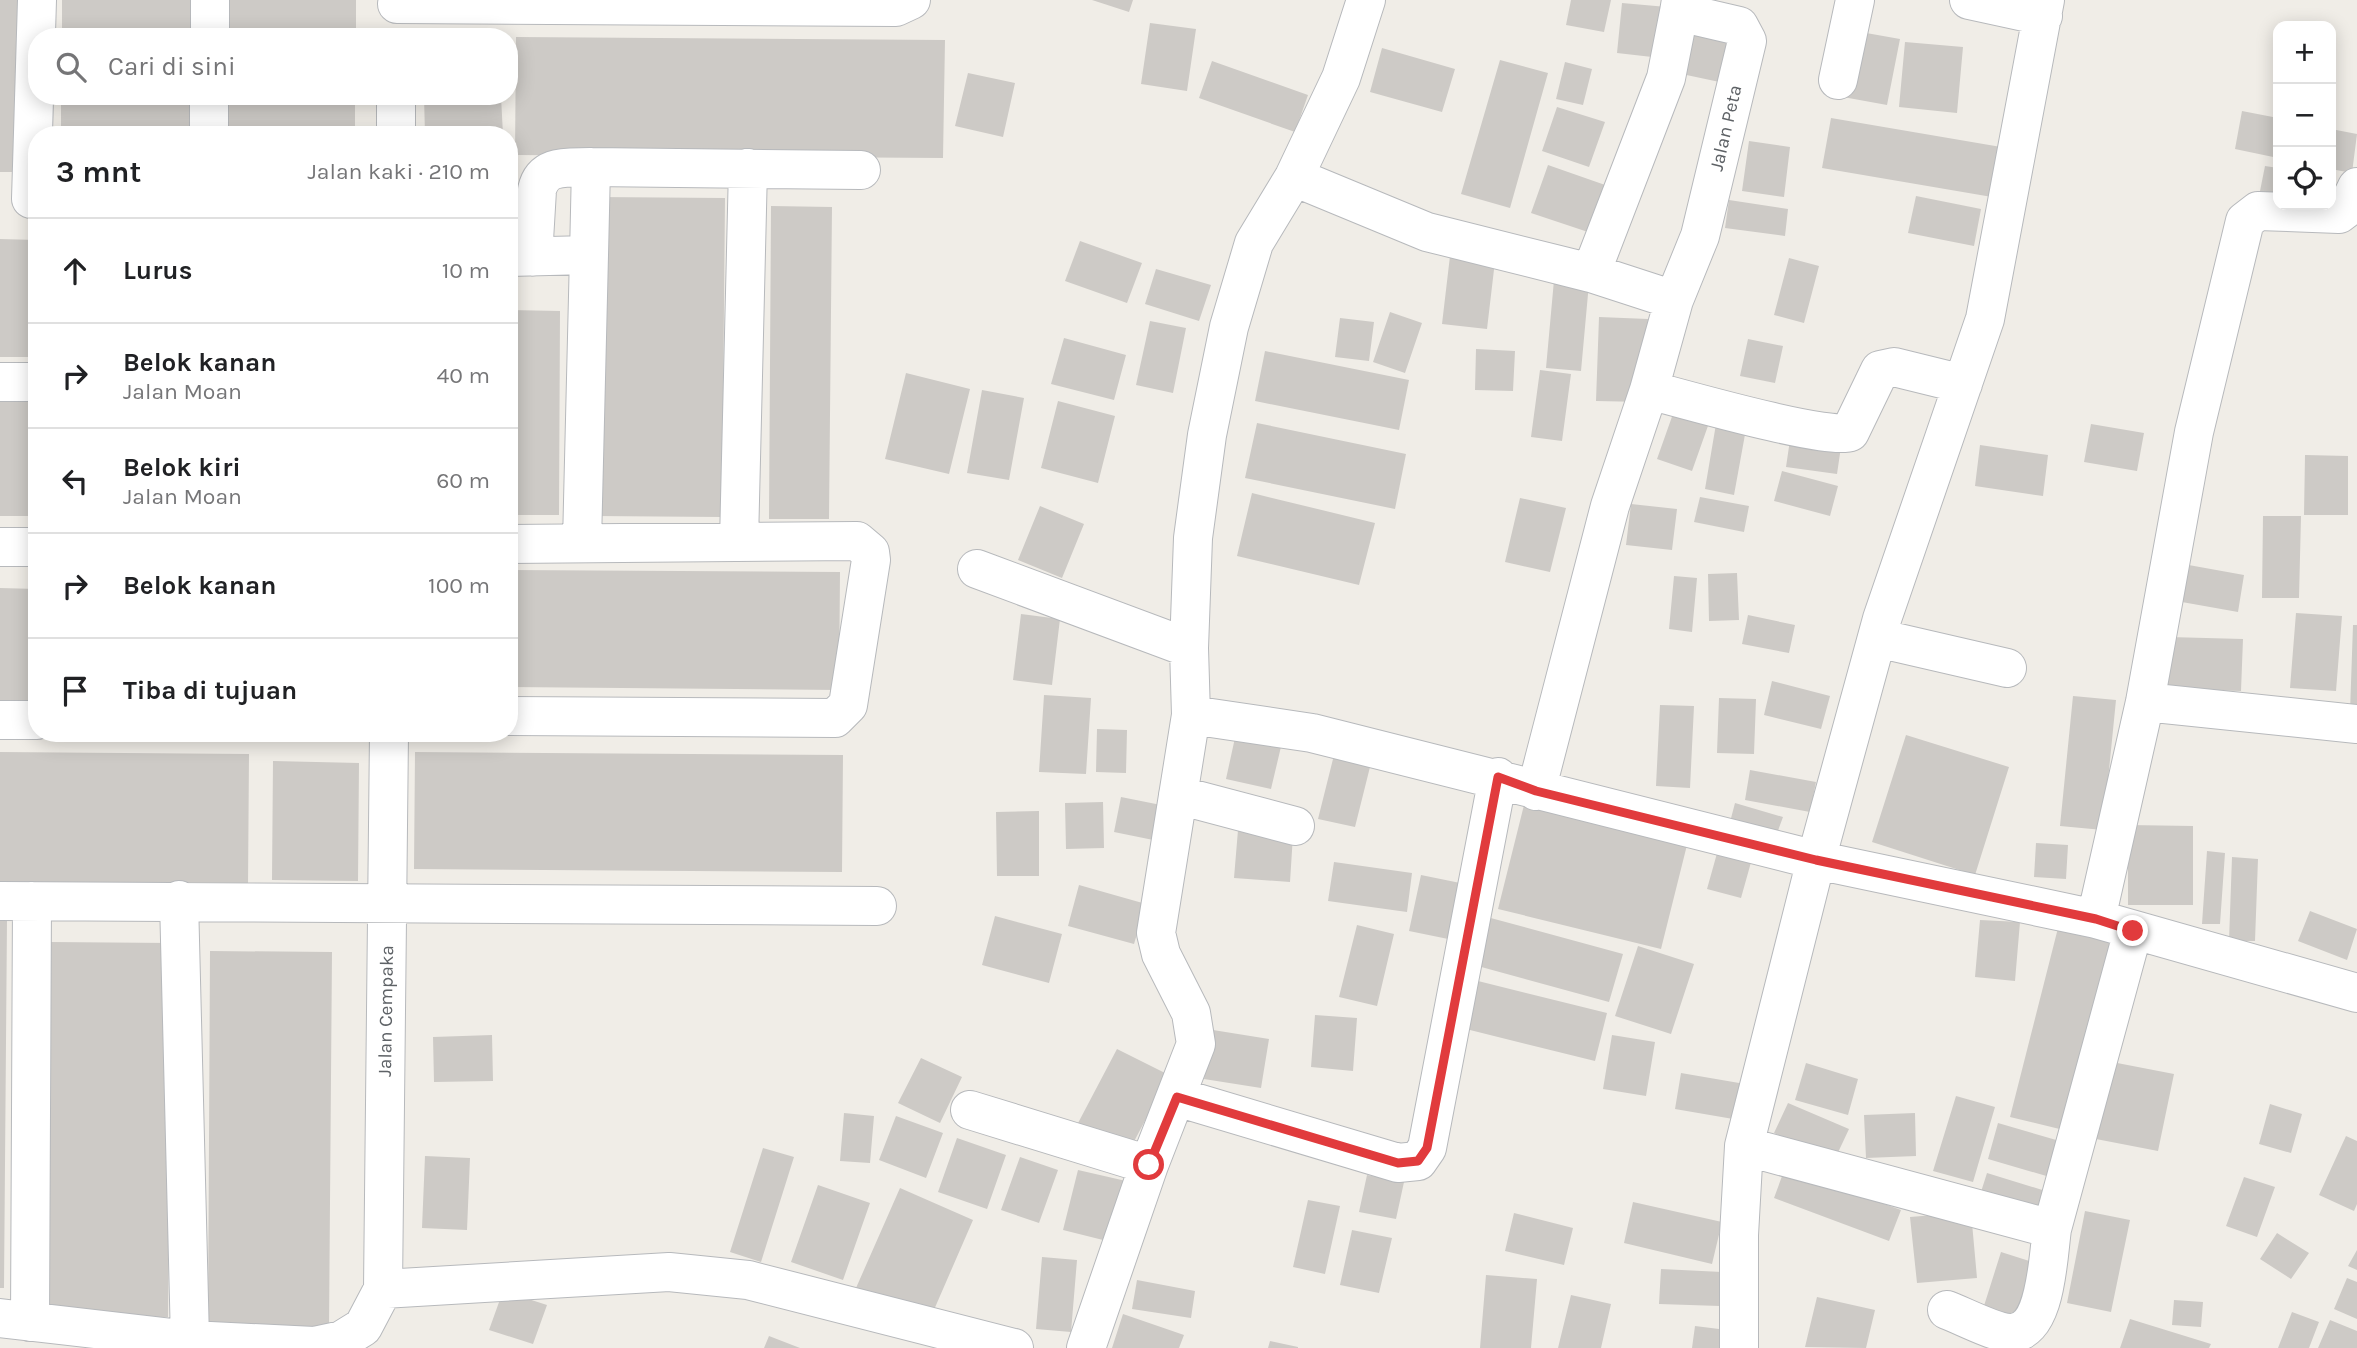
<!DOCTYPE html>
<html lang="id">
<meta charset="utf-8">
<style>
body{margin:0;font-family:Karla,sans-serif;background:#f2f2f2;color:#202124}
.controls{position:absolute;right:21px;top:21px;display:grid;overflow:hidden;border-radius:14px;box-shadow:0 4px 18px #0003}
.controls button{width:63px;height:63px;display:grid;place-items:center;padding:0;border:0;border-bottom:2px solid #e0e0e0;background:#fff;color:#202124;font:35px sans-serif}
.stop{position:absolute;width:21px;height:21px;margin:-16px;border:5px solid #e13b3d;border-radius:50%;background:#fff}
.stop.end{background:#e13b3d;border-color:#fff;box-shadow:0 2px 7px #0008}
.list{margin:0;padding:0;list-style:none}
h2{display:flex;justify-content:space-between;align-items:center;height:91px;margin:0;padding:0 28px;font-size:30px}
h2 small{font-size:23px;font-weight:400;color:#757577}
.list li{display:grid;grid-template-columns:46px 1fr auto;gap:21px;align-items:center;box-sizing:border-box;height:105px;padding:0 28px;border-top:2px solid #e0e0e0}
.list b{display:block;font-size:26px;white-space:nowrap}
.list p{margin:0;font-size:23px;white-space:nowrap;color:#757577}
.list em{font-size:23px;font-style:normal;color:#757577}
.icon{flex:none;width:38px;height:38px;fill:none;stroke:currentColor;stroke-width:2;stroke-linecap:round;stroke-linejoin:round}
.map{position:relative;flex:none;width:2357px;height:1348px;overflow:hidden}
.search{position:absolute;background:#fff;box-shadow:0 4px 18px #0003;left:28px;top:28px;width:490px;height:77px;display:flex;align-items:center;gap:18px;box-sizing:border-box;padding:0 24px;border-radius:28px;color:#757577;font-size:26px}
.panel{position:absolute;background:#fff;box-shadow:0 4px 18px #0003;left:28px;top:126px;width:490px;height:616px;border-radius:28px}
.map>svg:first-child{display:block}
</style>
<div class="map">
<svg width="2357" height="1348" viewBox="0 0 2357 1348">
<rect width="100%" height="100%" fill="#f0ede7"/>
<!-- building -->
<path fill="#cdcac6" d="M0,0h21l-2,172h-19z
M62,0h132v37h-132z
M224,0h132v37h-133z
M1092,0h41l-4,12z
M1571,0h40l-7,32 -38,-7z
M1622,3l45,4 -6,51 -44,-5z
M1150,23l46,6 -9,62 -46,-7z
M1687,27l51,10 -9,47 -52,-11z
M1855,31l45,8 -13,66 -44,-8z
M516,37l429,3 -2,118 -428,-3z
M1905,42l58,5 -6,66 -58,-6z
M1382,48l73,21 -13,43 -72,-20z
M1500,60l48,13 -38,135 -49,-14z
M1212,61l96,34 -13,37 -96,-34z
M1565,62l27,7 -9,36 -27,-6z
M968,73l47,10 -12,54 -48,-11z
M61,96h133l-1,39h-132z
M223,96h132v39h-133z
M424,96h77l2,39h-78z
M1557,107l48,15 -16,45 -47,-16z
M2242,111l36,7v40l-43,-9z
M1831,118l170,29 -9,50 -170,-29z
M2331,129l26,5 -5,39 -21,-4z
M1749,141l41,6 -6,50 -42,-6z
M1548,165l60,21 -17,47 -60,-20z
M2265,166l13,2v31l-19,-3z
M1916,196l65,13 -7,37 -66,-13z
M597,197l128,1 -3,319 -127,-1z
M1729,200l59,9 -3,27 -60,-8z
M771,206l61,1 -3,312h-60z
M0,239l37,1v117h-37z
M1080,241l62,22 -15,40 -62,-22z
M1450,256l45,5 -8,68 -45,-5z
M1789,258l30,8 -15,57 -30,-8z
M1156,269l55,16 -12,36 -54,-17z
M1554,280l35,3 -8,88 -35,-3z
M509,310l51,1 -1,204h-50z
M1390,312l32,11 -17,50 -32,-11z
M1599,317l49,2 -4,83 -48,-1z
M1340,318l34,4 -5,39 -34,-4z
M1150,321l36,7 -13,65 -37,-8z
M1064,338l62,17 -12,45 -63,-16z
M1748,339l35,7 -8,37 -35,-7z
M1476,349l39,2 -2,40 -38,-1z
M1265,351l144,29 -10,50 -144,-29z
M1540,370l31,4 -9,67 -31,-4z
M906,373l64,16 -21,85 -64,-15z
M982,390l42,8 -15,82 -42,-7z
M0,399h37v117h-37z
M1058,401l57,15 -17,67 -57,-15z
M1674,411l35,12 -17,48 -35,-12z
M1257,423l149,31 -11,55 -150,-31z
M1716,424l30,5 -12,66 -29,-6z
M2091,424l53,9 -7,38 -53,-9z
M1791,433l51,7 -5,34 -51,-7z
M1980,445l68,10 -5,41 -68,-10z
M2305,455l43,1v59h-44z
M1782,471l56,15 -8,30 -56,-15z
M1252,493l123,30 -16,62 -122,-29z
M1700,497l49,9 -5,26 -50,-10z
M1520,498l46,10 -16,64 -45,-10z
M1631,504l46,5 -5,41 -46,-5z
M1040,506l44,18 -22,54 -44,-18z
M2263,516h38l-2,82h-37z
M2172,562l72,13 -6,37 -73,-13z
M509,570l331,2 -1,118 -330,-3z
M1737,573l2,47 -30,1 -1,-47z
M1674,576l23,2 -5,54 -23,-3z
M0,588l37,1v118h-37z
M2296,613l46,3 -6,75 -46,-3z
M1021,614l39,5 -8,66 -39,-5z
M1748,615l47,10 -6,28 -47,-9z
M2353,625h4v87h-7z
M2169,637l74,2 -2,52 -74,-2z
M1772,681l58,15 -9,33 -57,-14z
M1044,695l47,3 -5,76 -47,-2z
M2073,696l43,4 -13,130 -43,-4z
M1719,698l37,1 -2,55 -37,-1z
M1660,705l34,1 -4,82 -34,-2z
M1238,724l46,10 -13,55 -45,-10z
M1097,729l30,1 -1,43 -30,-1z
M1906,735l103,32 -34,108 -103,-33z
M0,752l249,2 -1,132 -248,-2z
M415,752l428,3 -1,117 -428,-3z
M1334,755l37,8 -16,64 -37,-8z
M273,761l86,2 -1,118 -86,-1z
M1750,770l66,12 -6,30 -65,-12z
M1528,789l163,40 -30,120 -163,-40z
M1121,797l55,11 -8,35 -54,-11z
M1103,802l1,46 -38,1 -1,-46z
M1735,803l48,14 -7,19 -46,-14z
M1039,811v65h-42l-1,-64z
M2128,825l65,1v79h-65z
M1238,830l55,5 -3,47 -56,-4z
M1721,839l34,9 -14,50 -34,-9z
M2036,843l32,2 -2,34 -32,-2z
M2207,851l18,2 -5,71h-18z
M2232,857l26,2 -3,82h-26z
M1334,862l78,11 -5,39 -79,-11z
M1421,875l49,10 -12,56 -49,-10z
M1079,885l67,19 -12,40 -66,-18z
M2310,911l47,18 -10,31 -49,-19z
M995,916l67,18 -13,49 -67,-18z
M1487,917l136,37 -14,48 -135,-37z
M0,919h7l-3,369h-4z
M1980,920l40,2 -5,59 -40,-4z
M1357,925l37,9 -17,72 -38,-9z
M2058,928l66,16 -48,189 -66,-16z
M50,942l121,1 -3,374 -121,-1z
M1638,946l56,18 -23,70 -56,-18z
M210,951l122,1 -3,377h-121z
M1470,979l137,34 -12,48 -137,-34z
M1315,1015l42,3 -4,53 -42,-4z
M1213,1030l56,9 -8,49 -57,-9z
M492,1035l1,46 -59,1 -1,-45z
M1612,1035l43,7 -9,54 -43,-7z
M1117,1049l52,26 -40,76 -52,-26z
M921,1058l41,19 -22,46 -42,-20z
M2112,1062l62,12 -16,77 -62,-12z
M1806,1063l52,16 -10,36 -53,-15z
M1681,1073l64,11 -6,36 -64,-11z
M1956,1096l39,11 -22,75 -40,-11z
M1788,1103l61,26 -15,32 -60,-28z
M2270,1104l32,10 -11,39 -32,-9z
M844,1113l30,3 -4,47 -30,-2z
M1915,1113l1,43 -50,2 -2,-43z
M896,1116l47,17 -17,45 -47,-18z
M1998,1123l72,21 -10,36 -72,-21z
M2346,1136l11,5v63l-3,7 -35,-16z
M957,1138l49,17 -19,54 -49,-17z
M763,1148l31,9 -33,105 -31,-10z
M425,1156l45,2 -3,72 -45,-2z
M1020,1157l38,13 -19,53 -38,-13z
M1785,1168l116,42 -12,31 -115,-43z
M1078,1170l48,11 -15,61 -48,-12z
M1987,1173l65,20 -7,23 -65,-21z
M1367,1175l37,7 -8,37 -37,-7z
M2244,1177l31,10 -18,50 -31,-11z
M818,1185l52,18 -27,77 -52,-18z
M900,1188l73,32 -43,99 -74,-31z
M1308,1200l32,6 -15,68 -32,-7z
M1633,1202l89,20 -10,42 -88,-21z
M2085,1211l45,9 -19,92 -44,-9z
M1971,1212l6,66 -60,5 -7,-66z
M1514,1213l59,15 -9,37 -59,-14z
M1352,1230l40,8 -13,55 -39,-8z
M2277,1233l32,20 -18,26 -31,-20z
M2357,1250v20l-9,-4z
M2001,1252l38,12 -19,57 -37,-12z
M1042,1257l35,3 -6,72 -35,-3z
M1661,1269l61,3 -2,34 -61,-2z
M1486,1275l51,4 -6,69h-51z
M2347,1278l10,4v37l-23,-10z
M1137,1280l58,11 -4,27 -59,-9z
M503,1291l44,14 -14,39 -44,-14z
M1571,1295l40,9 -10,44h-43z
M1817,1297l58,13 -9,38 -61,-1z
M2174,1300l29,2 -2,25 -29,-2z
M2292,1312l27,10 -10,26h-31z
M1123,1314l61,21 -5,13h-67z
M2130,1319l81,25 -2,4h-89z
M2330,1320l27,11v17h-39z
M1695,1326l40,5 -2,17h-41z
M769,1336l31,12h-36z
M1270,1341l28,6v1h-30z"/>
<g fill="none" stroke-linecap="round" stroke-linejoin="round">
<defs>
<path id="minor" d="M1969,0l74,16
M397,4l499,3 15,-7
M210,37v-37
M1838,80l17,-80
M209,135v-39
M396,135v-39
M1294,177l133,55 164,41 83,27 -25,90 -39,116 -74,285
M31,199l6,-199
M509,257l80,-2 2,-88
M533,257l4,-67c6,-27 32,-22 54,-23l270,3
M1591,273l75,-195 13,-66
M1674,300l26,-64 47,-195 -8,-15 -60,-14 2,-12
M0,382h37
M1649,390c31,8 180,51 201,42l30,-62 14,-3 69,17
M739,542l9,-374
M582,543l7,-288
M509,544l348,-3 13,11 1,8 -23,145 -13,13 -326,-2
M0,547h37
M977,569l212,79
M1877,638l130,30
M2145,702l212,22
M1191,715l121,18 504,127 280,59 261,74
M0,720h37
M1178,795l117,31
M179,900l11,440
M0,901l877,5
M2096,919l49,-217 49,-270 51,-211 13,-10 81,3 8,-6 10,-21
M1177,1097l221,66 20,-2 9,-13 71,-371
M970,1110l179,55
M1744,1146l308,83 81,-298
M383,1289l286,-17 79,8 266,68
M1947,1310c16,6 46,22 62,23 38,2 39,-78 43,-104
M0,1318l190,22 124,6 28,-6 21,-13 20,-38 6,-556
M30,1322l2,-421
M1086,1348l63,-183 47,-121 -5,-31 -30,-59 -5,-21 35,-218 -2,-67 4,-110 14,-103 22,-108 25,-84 40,-66 47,-99 25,-78
M1739,1348v-113l5,-89 72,-286 66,-241 103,-300 60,-319"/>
</defs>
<!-- minor casing -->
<use href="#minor" stroke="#b7b9bc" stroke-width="40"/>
<!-- minor -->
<use href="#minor" stroke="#fff" stroke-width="38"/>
</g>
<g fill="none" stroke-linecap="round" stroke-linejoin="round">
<!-- route -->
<path stroke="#e13b3d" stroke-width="9" d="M1149,1165l28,-68 221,66 20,-2 9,-13 71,-371 38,14 280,69 280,59 37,12"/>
</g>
<g text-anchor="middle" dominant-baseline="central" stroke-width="5" stroke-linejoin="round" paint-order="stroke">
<!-- street labels -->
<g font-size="19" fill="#5e6266" stroke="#fff">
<text transform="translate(1726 128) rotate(-77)">Jalan Peta</text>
<text transform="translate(386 1011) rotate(-89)">Jalan Cempaka</text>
</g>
</g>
</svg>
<div class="controls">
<button>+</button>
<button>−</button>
<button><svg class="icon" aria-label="locate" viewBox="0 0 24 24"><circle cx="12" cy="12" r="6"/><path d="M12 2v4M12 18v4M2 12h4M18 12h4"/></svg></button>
</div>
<div class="stop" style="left:1149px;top:1165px"></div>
<div class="stop end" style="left:2133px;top:931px"></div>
<div class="search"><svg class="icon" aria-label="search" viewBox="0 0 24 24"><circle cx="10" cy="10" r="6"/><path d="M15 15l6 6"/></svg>Cari di sini</div>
<section class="panel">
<h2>3 mnt<small>Jalan kaki · 210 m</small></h2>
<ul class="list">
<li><svg class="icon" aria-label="ahead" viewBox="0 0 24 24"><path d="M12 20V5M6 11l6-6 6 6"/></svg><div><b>Lurus</b></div><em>10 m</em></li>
<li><svg class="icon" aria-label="right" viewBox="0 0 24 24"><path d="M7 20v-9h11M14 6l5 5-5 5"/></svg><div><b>Belok kanan</b><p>Jalan Moan</p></div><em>40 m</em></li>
<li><svg class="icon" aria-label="left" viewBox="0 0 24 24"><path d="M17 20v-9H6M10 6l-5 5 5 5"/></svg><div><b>Belok kiri</b><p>Jalan Moan</p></div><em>60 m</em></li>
<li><svg class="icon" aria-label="right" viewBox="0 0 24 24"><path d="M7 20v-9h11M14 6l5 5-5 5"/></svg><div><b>Belok kanan</b></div><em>100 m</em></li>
<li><svg class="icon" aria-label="arrive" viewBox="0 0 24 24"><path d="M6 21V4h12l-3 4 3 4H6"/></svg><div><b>Tiba di tujuan</b></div></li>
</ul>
</section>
</div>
